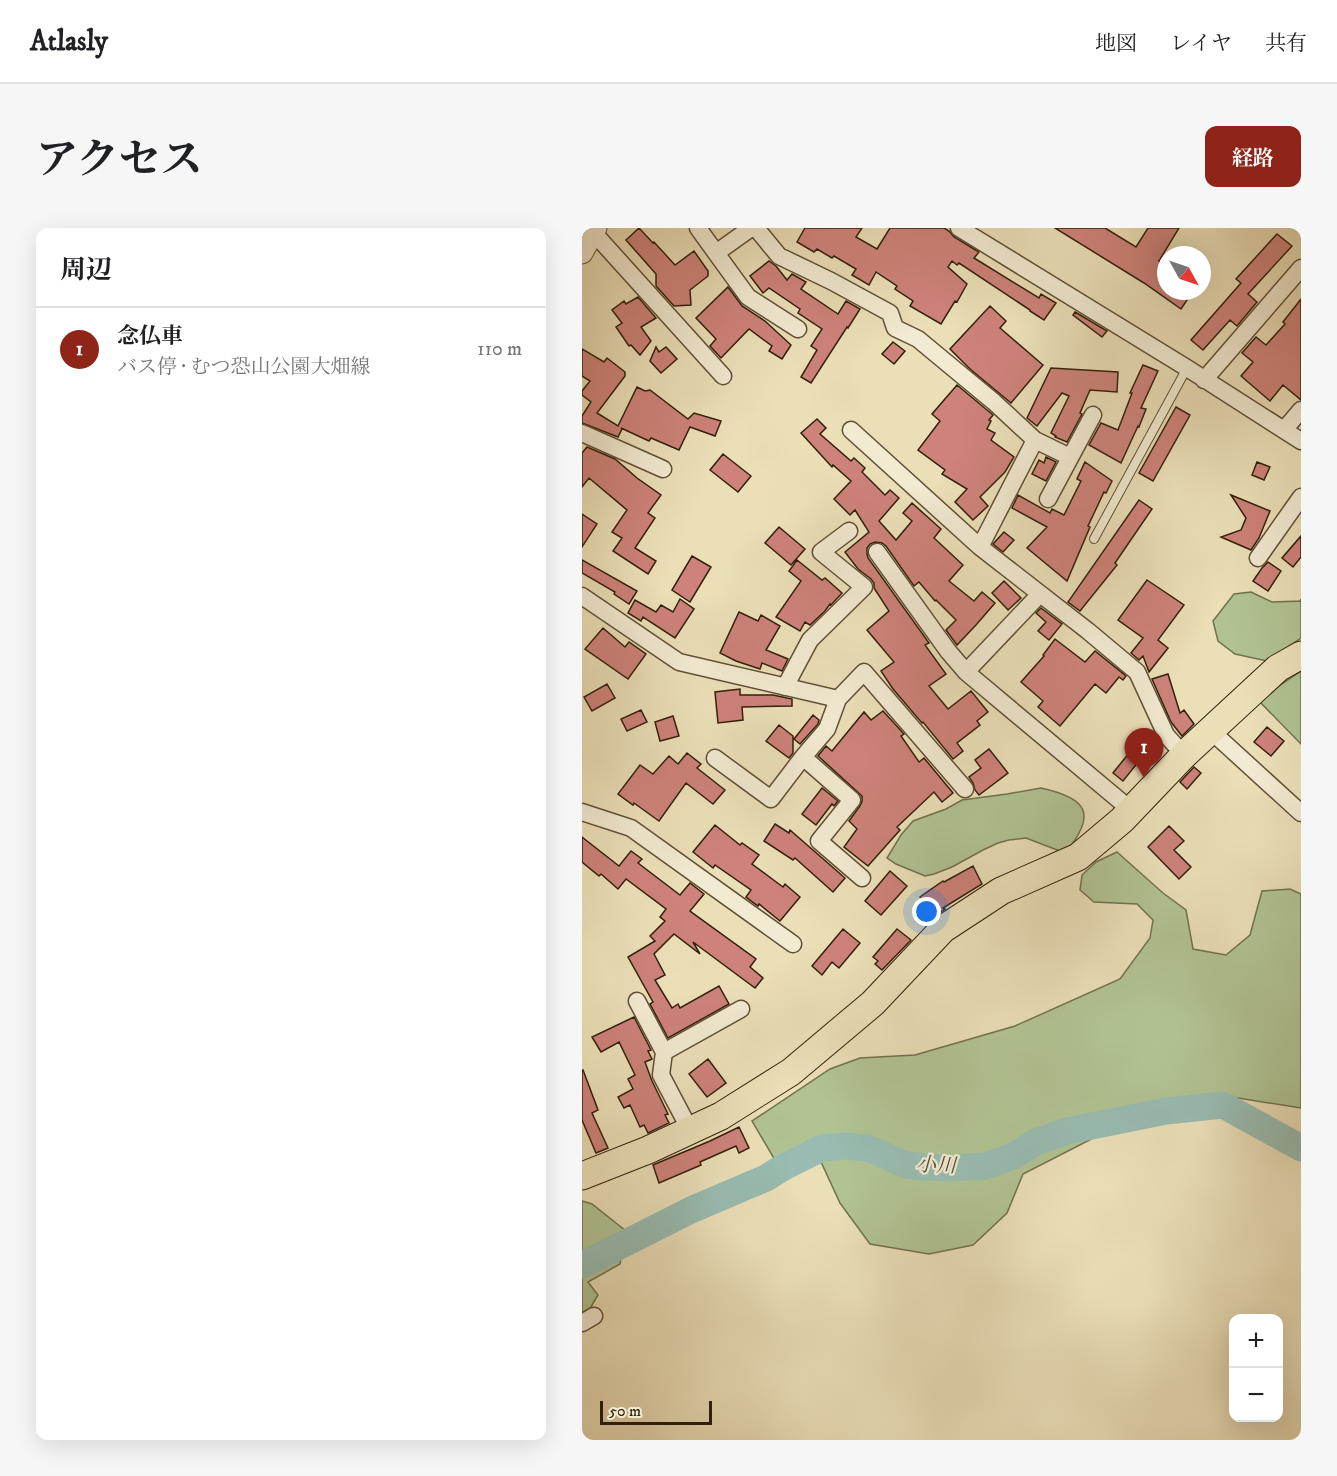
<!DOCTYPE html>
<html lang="ja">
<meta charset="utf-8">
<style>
body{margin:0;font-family:"IM FELL DW Pica","Noto Serif JP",serif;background:#f6f6f6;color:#202124}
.controls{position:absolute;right:18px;bottom:18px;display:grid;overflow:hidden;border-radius:12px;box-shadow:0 6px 24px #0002}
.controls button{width:54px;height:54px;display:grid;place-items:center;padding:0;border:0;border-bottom:2px solid #e0e0e0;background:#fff;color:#202124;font:30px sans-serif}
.compass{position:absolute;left:575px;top:18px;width:54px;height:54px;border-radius:50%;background:#fff;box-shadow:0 6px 24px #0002;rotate:130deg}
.scale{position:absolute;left:18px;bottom:15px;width:112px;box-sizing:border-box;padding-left:6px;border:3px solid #31200a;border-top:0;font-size:16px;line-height:21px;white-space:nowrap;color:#31200a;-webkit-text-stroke:4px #f2ead1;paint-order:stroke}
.you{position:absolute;left:345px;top:684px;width:21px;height:21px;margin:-15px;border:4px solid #fff;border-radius:50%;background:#1a73e8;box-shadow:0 0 0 9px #1a73e833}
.badge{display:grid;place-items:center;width:39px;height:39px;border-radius:50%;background:#8f2418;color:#fff;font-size:20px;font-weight:700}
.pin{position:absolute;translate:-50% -50px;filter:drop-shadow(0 2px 3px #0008)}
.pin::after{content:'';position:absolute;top:32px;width:21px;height:18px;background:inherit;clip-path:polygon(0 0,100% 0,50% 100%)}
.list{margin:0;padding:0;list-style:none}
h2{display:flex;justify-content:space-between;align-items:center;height:78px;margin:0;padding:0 24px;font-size:26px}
h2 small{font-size:20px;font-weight:400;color:#757577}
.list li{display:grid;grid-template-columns:39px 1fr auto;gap:18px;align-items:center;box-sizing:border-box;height:84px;padding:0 24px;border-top:2px solid #e0e0e0}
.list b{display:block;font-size:22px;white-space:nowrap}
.list p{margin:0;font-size:20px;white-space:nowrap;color:#757577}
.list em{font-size:20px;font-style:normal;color:#757577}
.map{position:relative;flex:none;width:719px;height:1212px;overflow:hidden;border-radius:12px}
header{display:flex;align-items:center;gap:36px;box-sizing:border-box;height:84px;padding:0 30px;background:#fff;border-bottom:2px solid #e0e0e0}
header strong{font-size:28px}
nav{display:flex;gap:33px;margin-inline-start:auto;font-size:21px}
.intro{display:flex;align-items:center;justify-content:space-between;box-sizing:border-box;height:144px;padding:0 36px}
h1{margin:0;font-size:42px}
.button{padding:15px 27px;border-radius:12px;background:#8f2418;color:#fff;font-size:21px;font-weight:700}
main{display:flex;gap:36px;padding:0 36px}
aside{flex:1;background:#fff;border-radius:12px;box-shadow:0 6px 24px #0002}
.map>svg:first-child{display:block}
</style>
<header>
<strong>Atlasly</strong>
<nav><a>地図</a><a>レイヤ</a><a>共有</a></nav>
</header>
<div class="intro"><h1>アクセス</h1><a class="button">経路</a></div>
<main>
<aside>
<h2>周辺<small></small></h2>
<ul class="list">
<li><span class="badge">1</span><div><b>念仏車</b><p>バス停 · むつ恐山公園大畑線</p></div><em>110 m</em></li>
</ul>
</aside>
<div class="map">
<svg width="719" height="1212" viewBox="0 0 719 1212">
<rect width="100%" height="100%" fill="#ebdfb8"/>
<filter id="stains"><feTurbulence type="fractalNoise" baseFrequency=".00333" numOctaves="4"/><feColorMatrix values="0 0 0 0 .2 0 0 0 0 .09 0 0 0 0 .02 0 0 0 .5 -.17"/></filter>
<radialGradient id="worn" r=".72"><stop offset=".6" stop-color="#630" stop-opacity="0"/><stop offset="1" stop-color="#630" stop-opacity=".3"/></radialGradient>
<!-- green -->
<path fill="#b1c393" stroke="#71724e" stroke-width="1.5" d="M669,364l21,10 28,-1 1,-2v39l-34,23 -32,-7 -17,-13 -5,-20 21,-27z
M719,443v73l-43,-44z
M459,560c46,10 57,26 24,65l-39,-15 -17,2 -11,3 -15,7 -31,17 -18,7 -9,2 -29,-12 -9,-6 14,-23 12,-14 33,-12 16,-9 45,-6z
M535,624l46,41 23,17 7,39 33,6 24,-20 12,-44 28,-2 11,5v214l-88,-14 -67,17 -123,63 -16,39 -34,32 -44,9 -59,-10 -30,-41 -19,-41 -39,10 -30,-51 78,-52 30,-11 55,-3 100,-29 105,-47 30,-41 3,-18 -16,-16 -43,-2 -14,-12 2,-15 14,-13z
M0,973l10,3 34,27 -6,33 -32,18 10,13 -7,12 -9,6z"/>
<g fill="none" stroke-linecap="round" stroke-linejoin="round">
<!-- river -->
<path stroke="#98bcb1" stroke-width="27" d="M0,1037l109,-55 75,-32 16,-10 40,-20 24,-2 22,2 38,17 20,2 24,1 35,-2 28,-10 23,-14 31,-11 99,-20 57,-6 78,43"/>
</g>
<!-- building -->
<path fill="#ce827a" stroke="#31200a" stroke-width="1.5" d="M57,0l14,15 1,-1 21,23 19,-14 14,20v5l-18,14 1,15 -17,1 -18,-20v-12l-30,-34z
M223,0h57l-6,9 21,12 13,-21h54l5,3 5,6 25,15 -5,6 65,40 2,-4 15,9 -12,17 -14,-9v-1l-71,-47 -2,2 -5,-4 -4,6 19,17 -10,18 -2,-1 -14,23 -31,-18 3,-5 -18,-12 2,-3 -21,-14 -7,13 -17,-10 4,-6 -22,-13 -2,2 -15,-9 -3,3 -17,-10z
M473,0h50l31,19 12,-19h31l-20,33 7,5v25h27l-12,18 -37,-26z
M695,6l15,12 -44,48 9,8 -20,24 -7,-6 -27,30 -12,-10 50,-57 -5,-4z
M187,33l7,5 11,14 5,-6 14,8 -5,7 37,25 8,-13 14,8 -12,19 -1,-1 -36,56 -10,-6 16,-27 -6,-4 11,-17 -24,-16 2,-4 -31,-21 -6,5 -13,-17z
M146,59l14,19 23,15 26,24 -9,14 -13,-8 3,-5 -23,-17 -28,29 -11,-12 6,-7 -20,-21z
M56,69l18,21 -15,9 10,14 -11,14 -9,-10 -2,1 -13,-19 6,-4 -10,-13 12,-9 2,3z
M719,71v101l-18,-15 -13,16 -29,-25 12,-14 -11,-9 14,-16 10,8 19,-21 -2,-2z
M408,78l16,15 -6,7 43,37 -32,38 -41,-34 -20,-20z
M493,84l32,19 -5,6 -29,-22z
M311,114l12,9 -11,13 -12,-10z
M74,119l3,5 7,-5 11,12 -16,14 -11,-12z
M0,121l22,13 3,-4 18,14v4l-28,37 21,13 19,-39 8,4 5,-1 38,29 6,-6 27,8 -6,15 -25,-9 -11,23 -28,-12 -2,3 -28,-13 1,1 -4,8 -36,-14v-7l9,-14 -9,-7v-4l8,-10 -8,-5z
M561,137l15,6 -17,37 5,1 -7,18 -1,-1 -17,37 -32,-18 12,-22 17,7 14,-37h-2z
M469,140l67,4 -1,20 -27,-2 -10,23 2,1 -15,28 -12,-5 1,-1 -5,-3 18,-37 -7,-3 -25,33 -10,-8z
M375,157l36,30 -4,5 2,1 -4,8 8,4 -4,7 23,17 -9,15 -25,25 8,9 -15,14 -18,-18 12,-13 -25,-15 3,-4 -27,-20 22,-29 -8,-7z
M594,179l14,8 -37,66 -14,-8z
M235,191l9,9 -6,6 31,27 3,-3 11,10 -3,4 23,23 5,-5 9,8 -20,23 17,19 16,-19 -9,-8 9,-10 29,26 -7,9 29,27 -14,16 25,20 8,-9 13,11 -19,22 -19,20 -11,-15 10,-10 -20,-20 -1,1 -16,-19 -5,4 -28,-40 -4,-3 -7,-1 -5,2 -3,4v6l1,4 61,85 -4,2 21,29 -17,12 19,23 23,-18 17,21 -11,9 3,4 -23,18 6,8 -10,8 -30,-37 -1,1 -29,-34 -12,-18 13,-9 -27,-32 22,-19 -15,-23v-5l-3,-4 -13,-10 -13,-17 24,-20 -14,-22 -5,5 -16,-16 17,-18 -18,-16 -1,2 -31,-34z
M5,219l28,12 22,19 24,17 -13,18 7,5 -20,30 21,13 -8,13 -35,-23 9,-13 -10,-6 15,-22 -38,-32 -7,9v-34z
M141,226l28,22 -13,16 -28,-22z
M464,229l10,5 -10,19 -14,-7 7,-14 5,3z
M503,234l27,19 -6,12 -2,-1 -16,34 2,1 -23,54 -40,-33 20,-21 -35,-19 6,-13 32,18 2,-4 12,6 17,-34 -4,-2z
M675,234l13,5 -6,13 -12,-5z
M649,267l39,16 -11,27 -8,12 -30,-13 20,-7 5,-12z
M557,272l13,9 -37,54 2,2 -37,46 -12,-9z
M0,286l15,10 -15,23z
M197,299l26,22 -14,16 -26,-22z
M422,304l10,8 -11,12 -10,-8z
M719,308v21l-8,10 -11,-9z
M110,328l19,11 -21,35 -18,-12z
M0,332l55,31 -8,13 -15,-10 1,-2 -33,-19z
M215,332l25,20 3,-2 17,15 -11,12 -1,-1 -5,7 -15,14 -5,-3 -5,9 -24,-14 25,-36 -12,-10z
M686,334l13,9 -13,20 -15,-10 9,-13z
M565,352l37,25 -26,35 10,8 -19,24 -6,-16 -4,4 -8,-7 12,-15 -25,-18z
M422,353l17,17 -13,12 -16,-17z
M98,371l14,10 -19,29 -32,-21 -2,4 -13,-8 7,-13 21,12 5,-7 12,7z
M459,380l21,16 -13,16 -11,-9 8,-9 -10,-9z
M157,384l19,9 3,-6 19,11 -14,24 22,9 -6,12 -20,-8 -2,6 -24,-8 -16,-8z
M21,400l22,19 4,-5 17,12 -18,25 -43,-30z
M473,411l30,23 10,-11 31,25 -3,4 -4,-3 -13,16 -11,-9 -35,42 -22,-19 5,-6 -22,-19 23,-26 -1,-1z
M586,446l12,39 4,-3 10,14 -12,12 -11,-14 -19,-43z
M25,456l8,14 -23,13 -8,-14z
M158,461v6h33l19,4v7l-50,1 1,13 -25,3 -3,-31z
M59,482l6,12 -20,9 -6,-12z
M301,483l21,23 -3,2 18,26 5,-4 29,35 -11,9 -8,-10 -37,35 3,3 -32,36 -24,-19 13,-18 -8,-8 11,-15 2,-5v-5l-44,-40 8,-10 6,5 32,-39 7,8z
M231,487l6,5 -1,4 -18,20 -6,-5z
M91,488l6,20 -19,5 -5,-19z
M197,497l14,11v17l-4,5 -23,-17z
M685,499l17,14 -13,15 -17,-14z
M407,521l19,24 -29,22 -4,-5 -2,-7 -4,-6 12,-9 -6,-8z
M105,525l14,11 -4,4 28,22 -12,14 -27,-21 -27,38 -25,-18 -1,2 -15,-11 22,-29 13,9 16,-18 9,8z
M547,525l10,8 -16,20 -10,-8z
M612,539l7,6 -14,16 -7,-7z
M240,560l16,13 -4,5 -2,-2 -16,21 -14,-11z
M193,596l14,9 1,-3 55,48 -12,14 -38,-34 -2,2 -29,-19z
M133,597l25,20 2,-2 17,12 -7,9 31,23 2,-3 15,13 -20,24 -21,-17 -1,2 -12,-9 5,-7 -36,-25 -2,3 -20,-16z
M587,598l15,15 -10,9 17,17 -12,12 -31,-32z
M0,609l37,29 12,-15 11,8 -4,4 42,32 10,-12 14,11 -14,17 66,48 -6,8 13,11 -8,10 -62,-46 7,12 -26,-20 -20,20 11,21 -10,5 17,28 6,-4 2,4 39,-22 10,18 -61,34 -18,-34 3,-2 -25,-45 27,-16 -5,-5 15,-15 -5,-4 6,-8 -40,-30 -8,10 -17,-15 -2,2 -17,-14z
M391,638l9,18 -39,24 2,1 -12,8 -13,-20 23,-16 1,1z
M308,643l17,15 -26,29 -16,-14z
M261,701l17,14 -21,25 -7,-6 -10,13 -10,-9z
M315,701l14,11 -29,30 -7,-6 3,-3 -5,-4z
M52,789l17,33 -3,1 4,8 -7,3 7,19 16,33 -3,1 4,8 -21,10 -4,-8 -4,2 -10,-22 -6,3 -6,-11 15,-8 -5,-10 7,-4 -16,-33 -18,10 -9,-15z
M126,831l18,24 -19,14 -18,-23z
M0,842h1l15,40 -6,3 16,35 -12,5 -14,-33z
M157,899l10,21 -10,5 -3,-7 -36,16 1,3 -42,18 -6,-18 57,-24z"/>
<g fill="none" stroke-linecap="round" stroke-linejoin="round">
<defs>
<path id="service" d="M512,311l93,-171"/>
<path id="minor" d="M116,0l18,25 35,-25
M174,0l23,28 52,25 59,32 5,15 23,11 76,63 41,38 -55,107 108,84 49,41 29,63 18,20
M377,0l228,140 114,73
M11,4l130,144
M134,25l32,44 50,32
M622,152l97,-112
M269,202l129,117
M702,202l17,-20
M0,205l81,36
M453,212l35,17
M466,271l45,-84
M295,324l71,99 18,21
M676,330l43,-61
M458,366l-74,78 165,138
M0,368l97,66 159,37 26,-27 101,117
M203,459l25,-47 54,-53 -43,-35 28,-21
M628,502l91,83
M221,529l49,43 -33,41 43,37
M133,530l56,41 32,-42 24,-28 11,-30
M0,584l49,16 162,116
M55,773l27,51 -3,23 29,55
M82,824l77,-43
M0,1095l12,-7"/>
<path id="tertiary" d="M0,25l14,-25"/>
<path id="primary" d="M0,948l66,-26 73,-34 70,-44 82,-69 70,-74 58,-38 77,-34 44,-37 62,-65 94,-87 23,-13"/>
</defs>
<!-- service casing -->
<use href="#service" stroke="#605036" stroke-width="10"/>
<!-- minor casing -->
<use href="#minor" stroke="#605036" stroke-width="19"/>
<!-- tertiary casing -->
<use href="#tertiary" stroke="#605036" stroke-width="23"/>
<!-- primary casing -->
<use href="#primary" stroke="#31200a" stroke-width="29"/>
<!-- service -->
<use href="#service" stroke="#f2ead1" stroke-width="8"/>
<!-- minor -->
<use href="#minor" stroke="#f2ead1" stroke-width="16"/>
<!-- tertiary -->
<use href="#tertiary" stroke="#f2ead1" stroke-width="21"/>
<!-- primary -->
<use href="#primary" stroke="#ebdfb8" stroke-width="27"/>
</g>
<g text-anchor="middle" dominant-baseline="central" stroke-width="4.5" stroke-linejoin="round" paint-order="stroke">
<!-- water labels -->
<g font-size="20" font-style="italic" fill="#504f3c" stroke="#f2ead1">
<text transform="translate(354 938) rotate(2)">小川</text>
</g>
</g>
<rect width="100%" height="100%" filter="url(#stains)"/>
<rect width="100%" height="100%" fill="url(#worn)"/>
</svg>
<div class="controls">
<button>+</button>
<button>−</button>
</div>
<svg class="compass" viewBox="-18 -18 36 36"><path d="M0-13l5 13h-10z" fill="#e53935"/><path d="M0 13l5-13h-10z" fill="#757577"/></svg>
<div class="scale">50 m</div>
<div class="you"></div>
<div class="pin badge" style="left:562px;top:550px">1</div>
</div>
</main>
